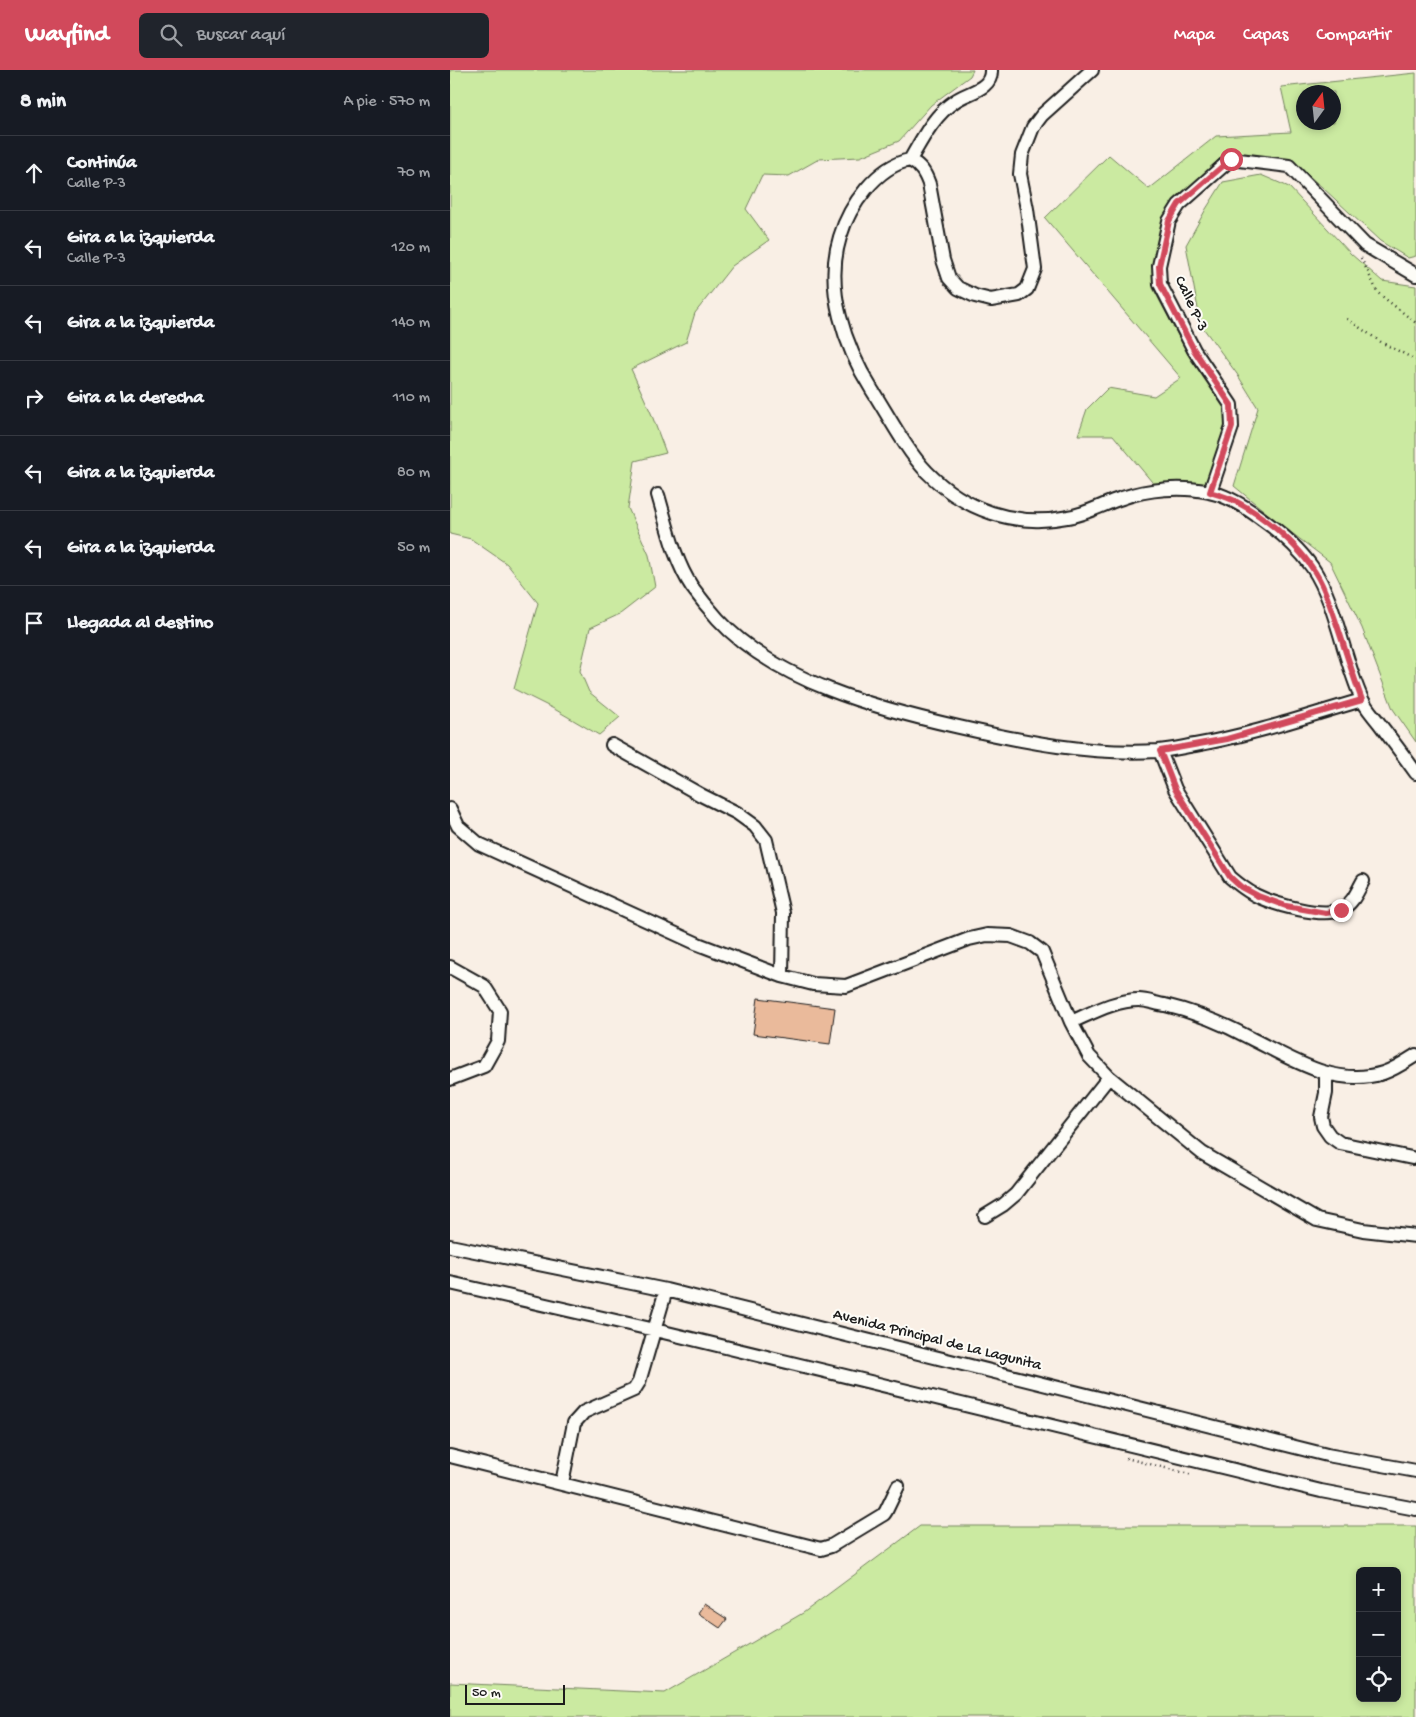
<!DOCTYPE html>
<html lang="es">
<meta charset="utf-8">
<style>
body{margin:0;font-family:"Gochi Hand",sans-serif;background:#20242c;color:#f1f3f6}
.controls{position:absolute;right:15px;bottom:15px;display:grid;overflow:hidden;border-radius:8px;box-shadow:0 2px 8px #0003}
.controls button{width:45px;height:45px;display:grid;place-items:center;padding:0;border:0;border-bottom:1px solid #363941;background:#171b24;color:#f1f3f6;font:25px sans-serif}
.compass{position:absolute;left:846px;top:15px;width:45px;height:45px;border-radius:50%;background:#171b24;box-shadow:0 2px 8px #0003;rotate:15deg}
.scale{position:absolute;left:15px;bottom:12px;width:100px;box-sizing:border-box;padding-left:5px;border:2px solid #1c1c1c;border-top:0;font-size:14px;line-height:18px;white-space:nowrap;color:#1c1c1c;-webkit-text-stroke:4px #fdfcf7;paint-order:stroke}
.stop{position:absolute;width:15px;height:15px;margin:-11px;border:4px solid #d1495b;border-radius:50%;background:#fff}
.stop.end{background:#d1495b;border-color:#fff;box-shadow:0 1px 5px #0008}
.list{margin:0;padding:0;list-style:none}
h2{display:flex;justify-content:space-between;align-items:center;height:65px;margin:0;padding:0 20px;font-size:21px}
h2 small{font-size:16px;font-weight:400;color:#9ea1a6}
.list li{display:grid;grid-template-columns:32px 1fr auto;gap:15px;align-items:center;box-sizing:border-box;height:75px;padding:0 20px;border-top:1px solid #363941}
.list b{display:block;font-size:19px;white-space:nowrap}
.list p{margin:0;font-size:16px;white-space:nowrap;color:#9ea1a6}
.list em{font-size:16px;font-style:normal;color:#9ea1a6}
.icon{flex:none;width:28px;height:28px;fill:none;stroke:currentColor;stroke-width:2;stroke-linecap:round;stroke-linejoin:round}
.map{position:relative;flex:none;width:966px;height:1647px;overflow:hidden}
header{display:flex;align-items:center;gap:30px;box-sizing:border-box;height:70px;padding:0 25px;background:#d1495b;color:#fff}
header strong{font-size:24px}
nav{display:flex;gap:28px;margin-inline-start:auto;font-size:18px}
.search{width:350px;height:45px;background:#20242c;display:flex;align-items:center;gap:12px;box-sizing:border-box;padding:0 18px;border-radius:8px;color:#9ea1a6;font-size:19px}
main{display:flex}
aside{flex:1;background:#171b24}
.map>svg:first-child{display:block}
</style>
<header>
<strong>Wayfind</strong>
<div class="search"><svg class="icon" aria-label="search" viewBox="0 0 24 24"><circle cx="10" cy="10" r="6"/><path d="M15 15l6 6"/></svg>Buscar aquí</div>
<nav><a>Mapa</a><a>Capas</a><a>Compartir</a></nav>
</header>
<main>
<aside>
<h2>8 min<small>A pie · 570 m</small></h2>
<ul class="list">
<li><svg class="icon" aria-label="ahead" viewBox="0 0 24 24"><path d="M12 20V5M6 11l6-6 6 6"/></svg><div><b>Continúa</b><p>Calle P-3</p></div><em>70 m</em></li>
<li><svg class="icon" aria-label="left" viewBox="0 0 24 24"><path d="M17 20v-9H6M10 6l-5 5 5 5"/></svg><div><b>Gira a la izquierda</b><p>Calle P-3</p></div><em>120 m</em></li>
<li><svg class="icon" aria-label="left" viewBox="0 0 24 24"><path d="M17 20v-9H6M10 6l-5 5 5 5"/></svg><div><b>Gira a la izquierda</b></div><em>140 m</em></li>
<li><svg class="icon" aria-label="right" viewBox="0 0 24 24"><path d="M7 20v-9h11M14 6l5 5-5 5"/></svg><div><b>Gira a la derecha</b></div><em>110 m</em></li>
<li><svg class="icon" aria-label="left" viewBox="0 0 24 24"><path d="M17 20v-9H6M10 6l-5 5 5 5"/></svg><div><b>Gira a la izquierda</b></div><em>80 m</em></li>
<li><svg class="icon" aria-label="left" viewBox="0 0 24 24"><path d="M17 20v-9H6M10 6l-5 5 5 5"/></svg><div><b>Gira a la izquierda</b></div><em>50 m</em></li>
<li><svg class="icon" aria-label="arrive" viewBox="0 0 24 24"><path d="M6 21V4h12l-3 4 3 4H6"/></svg><div><b>Llegada al destino</b></div></li>
</ul>
</aside>
<div class="map">
<svg width="966" height="1647" viewBox="0 0 966 1647">
<rect width="100%" height="100%" fill="#f9efe5"/>
<filter id="ink" filterUnits="userSpaceOnUse"><feTurbulence type="fractalNoise" baseFrequency=".02" numOctaves="2"/><feDisplacementMap in="SourceGraphic" scale="10" xChannelSelector="R" yChannelSelector="G"/><feConvolveMatrix kernelMatrix="1 2 1 2 8 2 1 2 1" color-interpolation-filters="sRGB"/></filter>
<g filter="url(#ink)">
<!-- green -->
<path fill="#cbeaa1" stroke="#74835e" fill-rule="evenodd" d="M0,0h523l-3,6 -39,29 -32,36 -39,16 -41,2 -30,17 -27,-1 -16,34 23,31 -37,26 -37,47 -9,29 -55,27 20,44 15,40 -31,8 -7,47 21,47 6,32 -35,27 -30,14 -10,43 9,21 31,25 -21,18 -43,-25 -42,-21 24,-86 -31,-39 -36,-25 -21,-5z
M966,3v183l-8,2 -28,-17 -58,-54 -34,-28 -65,-4 -51,51 -19,82 38,72 41,53 -25,81 -50,-6 -44,-53h-35l9,-26 21,-21 46,8 27,-18 -136,-160 64,-63 40,34 67,-53 75,-4 -10,-45zM854,22h30v30h-30z
M811,105l28,12 62,67 31,27 34,5v456l-23,-33 -31,-81 -32,-66 -46,-35 -50,-41 24,-78 -21,-34 -36,-49 -15,-80 20,-36 17,-27z
M470,1456h496v191h-966v-34l215,10 138,-80zM910,1501h37v127h-37z"/>
<!-- building -->
<path fill="#eaba9b" stroke="#1c1c1c" d="M308,928l77,10 -5,36 -77,-10z
M254,1534l23,15 -7,9 -22,-15z"/>
<g fill="none" stroke-linecap="round" stroke-linejoin="round">
<defs>
<path id="minor" d="M460,90c-33,6 -61,46 -70,77 -16,51 5,110 32,153 16,25 34,60 55,82 37,38 88,56 141,45 19,-3 35,-13 54,-19 26,-9 59,-12 87,-6 18,3 35,14 50,25 20,14 39,30 53,50 24,35 31,90 49,130 4,10 12,18 18,26 12,16 25,33 37,50
M460,90c11,6 15,13 19,24l14,76 6,18 9,10 17,8 16,4 28,-5 8,-6 8,-20 -8,-60 -7,-35 2,-19 11,-28 9,-12 50,-45
M460,90c12,-21 24,-45 45,-59 12,-9 37,-11 36,-31
M760,422l22,-65 -1,-22 -37,-55 -34,-66 -1,-18 10,-45 10,-16 52,-46 58,7 76,79 51,30
M208,425c9,30 16,65 34,92 8,11 17,22 26,32 56,62 161,90 241,108 65,15 132,28 199,24 12,-1 25,-4 37,-6 57,-10 112,-29 167,-45
M162,675l89,50 36,18 18,13 11,14 17,73 -1,63
M710,681l15,38 55,88c8,7 16,13 25,18 18,9 69,24 87,14 11,-6 15,-17 21,-28
M0,739l8,17 21,18 219,100 84,32 31,8 33,2 123,-47 18,-4 24,1 19,7 12,9 29,70 18,34 20,21 93,76 115,67 46,10 53,6
M0,897l34,19 16,25 -2,30 -14,25 -34,13
M621,952c21,-9 44,-22 68,-22 8,0 18,4 26,5 30,7 59,19 85,33 42,21 85,50 133,35 12,-4 22,-11 33,-18
M876,1004v19l-5,24 2,9 7,10 10,7 72,15
M535,1146l18,-11 13,-11 93,-117
M0,1176l216,44 661,165 89,16
M0,1213l205,47 666,161 95,18
M0,1386l371,93 10,-3 53,-32 2,-3 12,-25
M112,1413l12,-60 10,-11 50,-22 5,-8 27,-92"/>
</defs>
<!-- minor casing -->
<use href="#minor" stroke="#1c1c1c" stroke-width="16"/>
<!-- path -->
<path stroke="#1c1c1c" stroke-width="2.5" stroke-dasharray="1 4" stroke-linecap="butt" d="M911,188l17,35 38,30
M897,249l34,23 35,18
M676,1388l67,17"/>
<!-- minor -->
<use href="#minor" stroke="#fdfcf7" stroke-width="12"/>
</g>
</g>
<g fill="none" stroke-linecap="round" stroke-linejoin="round" filter="url(#ink)">
<!-- route -->
<path stroke="#d1495b" stroke-width="6" d="M781,89l-52,45 -10,17 -10,45 1,18 34,66 37,55 1,22 -22,65c9,3 17,5 25,9 35,18 76,54 90,91 14,35 24,73 37,108l-135,39 -67,12 15,38 55,88 11,10 17,9 28,10 40,7 15,-3"/>
</g>
<g text-anchor="middle" dominant-baseline="central" stroke-width="4" stroke-linejoin="round" paint-order="stroke">
<!-- street labels -->
<g font-size="16" fill="#1c1c1c" stroke="#fdfcf7">
<text transform="translate(740 234) rotate(65)">Calle P-3</text>
<text transform="translate(487 1271) rotate(14)">Avenida Principal de La Lagunita</text>
</g>
</g>
</svg>
<div class="controls">
<button>+</button>
<button>−</button>
<button><svg class="icon" aria-label="locate" viewBox="0 0 24 24"><circle cx="12" cy="12" r="6"/><path d="M12 2v4M12 18v4M2 12h4M18 12h4"/></svg></button>
</div>
<svg class="compass" viewBox="-18 -18 36 36"><path d="M0-13l5 13h-10z" fill="#e53935"/><path d="M0 13l5-13h-10z" fill="#9ea1a6"/></svg>
<div class="scale">50 m</div>
<div class="stop" style="left:781px;top:89px"></div>
<div class="stop end" style="left:891px;top:840px"></div>
</div>
</main>
